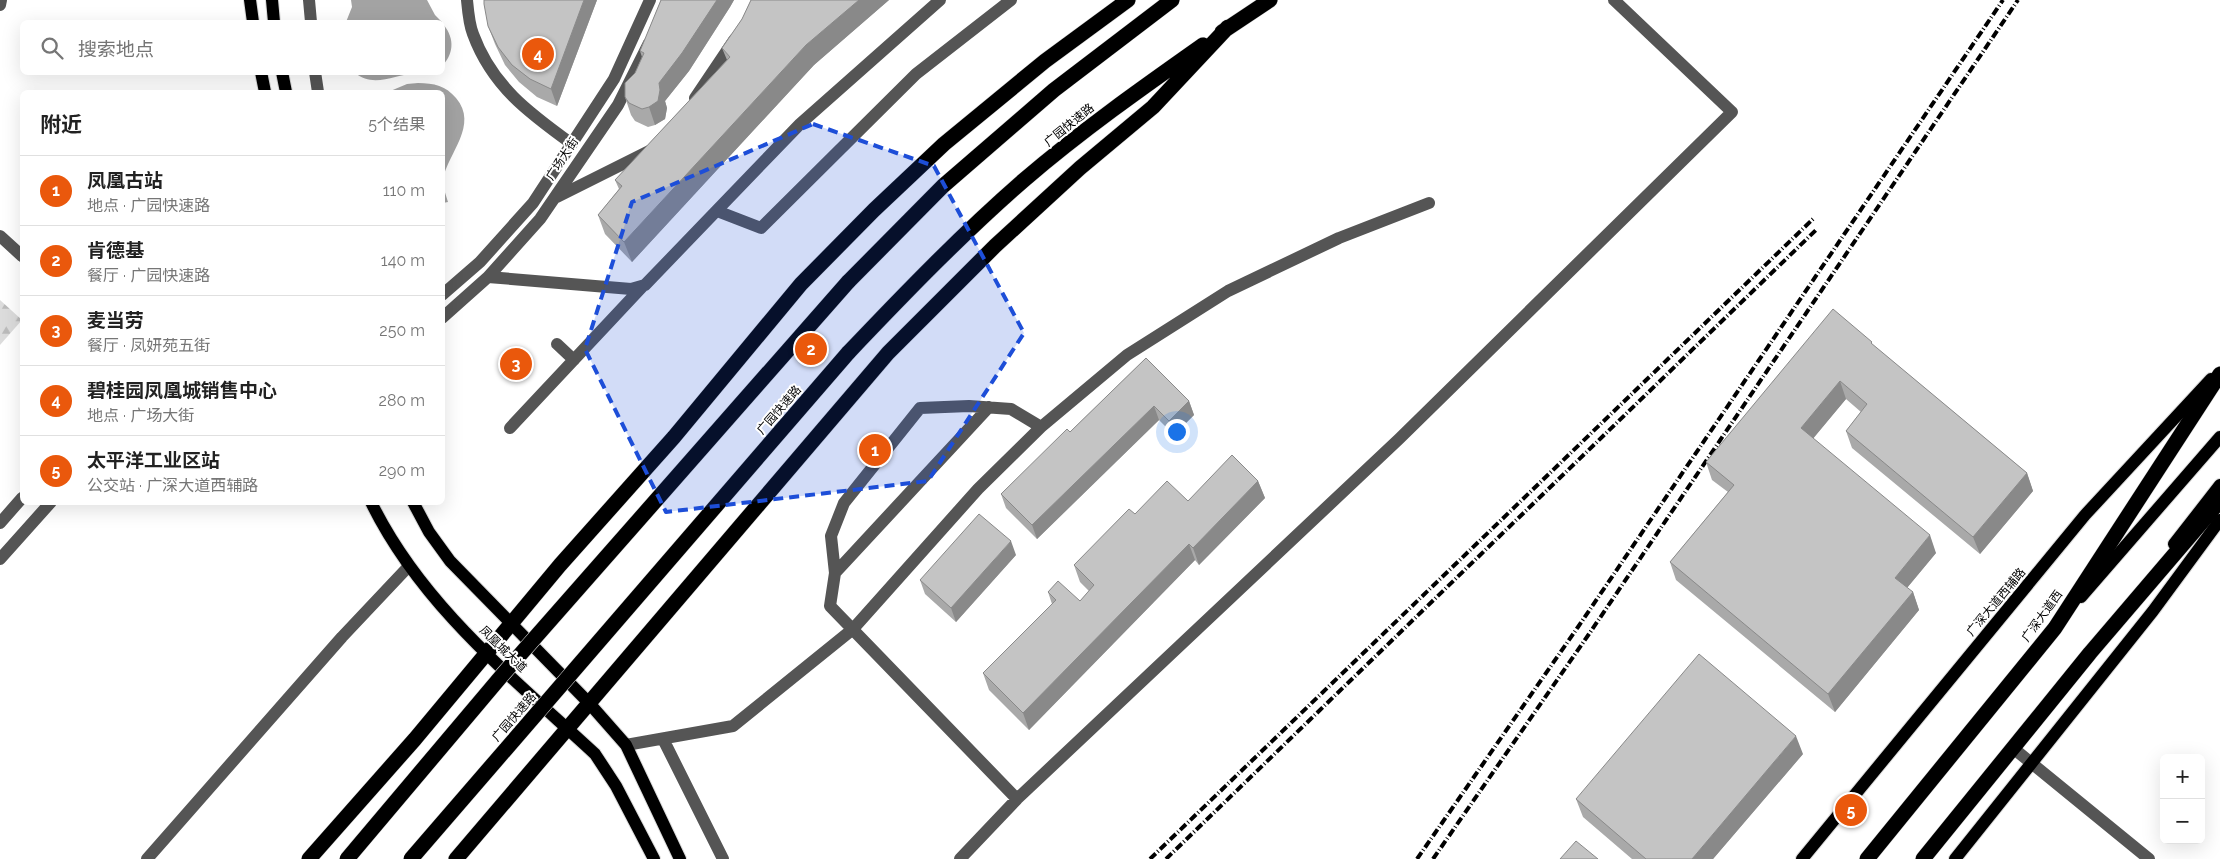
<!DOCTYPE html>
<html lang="zh">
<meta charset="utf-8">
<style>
body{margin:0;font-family:Raleway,"Noto Sans SC",sans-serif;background:#f6f6f6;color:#222}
.controls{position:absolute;right:15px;bottom:15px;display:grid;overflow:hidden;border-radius:8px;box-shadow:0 5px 20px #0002}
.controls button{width:45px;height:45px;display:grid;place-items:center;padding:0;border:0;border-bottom:1px solid #e0e0e0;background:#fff;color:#222;font:25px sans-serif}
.you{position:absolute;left:1176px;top:431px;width:18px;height:18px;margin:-12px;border:4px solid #fff;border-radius:50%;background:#1a73e8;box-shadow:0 0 0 8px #1a73e833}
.badge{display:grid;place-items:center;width:32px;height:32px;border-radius:50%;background:#ea580c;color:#fff;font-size:16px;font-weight:700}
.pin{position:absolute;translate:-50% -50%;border:2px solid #fff;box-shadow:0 1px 5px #0006}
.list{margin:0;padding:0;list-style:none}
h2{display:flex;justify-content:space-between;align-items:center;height:65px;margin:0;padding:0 20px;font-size:21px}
h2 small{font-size:16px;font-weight:400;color:#767676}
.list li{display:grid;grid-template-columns:32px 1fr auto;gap:15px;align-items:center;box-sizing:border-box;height:70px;padding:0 20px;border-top:1px solid #e0e0e0}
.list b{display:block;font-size:19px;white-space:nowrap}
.list p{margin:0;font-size:16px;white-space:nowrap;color:#767676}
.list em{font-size:16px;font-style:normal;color:#767676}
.icon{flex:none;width:28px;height:28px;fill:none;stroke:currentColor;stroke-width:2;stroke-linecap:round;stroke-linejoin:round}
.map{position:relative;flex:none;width:2220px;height:859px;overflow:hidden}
.search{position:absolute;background:#fff;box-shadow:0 5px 20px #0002;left:20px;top:20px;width:425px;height:55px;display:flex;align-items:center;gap:12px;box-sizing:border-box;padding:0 18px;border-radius:8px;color:#767676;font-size:19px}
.panel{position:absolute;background:#fff;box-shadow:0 5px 20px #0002;left:20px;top:90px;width:425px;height:415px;border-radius:8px}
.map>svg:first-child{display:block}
</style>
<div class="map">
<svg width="2220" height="859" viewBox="0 0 2220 859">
<defs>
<pattern id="forest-firs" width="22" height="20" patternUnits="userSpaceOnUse" patternTransform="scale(1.25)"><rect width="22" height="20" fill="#dcdcdc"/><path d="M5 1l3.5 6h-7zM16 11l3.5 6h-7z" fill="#bbb"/></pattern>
</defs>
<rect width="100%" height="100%" fill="#fff"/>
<!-- forest -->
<path fill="url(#forest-firs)" d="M0,300l22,20 -22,25z"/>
<!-- water -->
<path fill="#a3a3a3" d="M351,0h76l8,15 7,7h-96l6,-15z
M442,23c12,13 13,29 1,42z
M355,73h60c-20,2 -42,15 -60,0z
M418,83c16,0 28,3 38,15 23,27 -8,55 -13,81 -1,6 3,16 5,23l-5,1 -1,-111h-54l19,-8z"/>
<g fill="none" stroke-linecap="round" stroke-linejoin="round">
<defs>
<path id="major" d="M250,0l3,22
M272,0l2,22
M261,72l4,20
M282,72l4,20
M371,502c50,103 142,176 224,252l21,32 38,73
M413,502l16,30 21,29 139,142 37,42 54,114
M2174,544l46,-59
M2081,597l139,-160
M1802,859l283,-344 126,-136
M1955,859l198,-248 67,-91"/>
<path id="highway" d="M1222,32l48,-32
M848,282l95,-96 111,-96 118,-90
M848,353c57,-60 114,-119 176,-173 57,-49 118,-92 179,-135
M309,859l106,-120 145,-174 114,-128 127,-153 73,-74 70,-66 101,-83 83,-61
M456,859l432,-506 107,-107 85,-78 73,-61 75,-80
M1867,859l188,-231 165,-254
M1923,859l167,-206 130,-152"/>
</defs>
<!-- major casing -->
<use href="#major" stroke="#dbdbdb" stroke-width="14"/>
<!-- highway casing -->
<use href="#highway" stroke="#dbdbdb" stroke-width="16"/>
<!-- minor -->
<path stroke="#555" stroke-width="12" d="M309,0l2,22
M467,0c1,11 2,24 6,34 19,52 56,79 99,110
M0,5l1,-5
M315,72l3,20
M695,98l39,-58
M557,197l96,-48
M717,211l44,17 155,-154 95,-74
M0,236l22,20
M488,277l143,12 14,-4 155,-161 140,-124
M442,295l38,-33 53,-59 81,-124 36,-79
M442,318l46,-41 52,-58 78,-114 31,-62
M557,344l17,16
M510,428l133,-142
M0,523l22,-25
M0,559l51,-57
M835,573l154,-166
M663,739l60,120
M626,745l107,-19 120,-97 125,-140 63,-62 86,-72 101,-64 111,-53 90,-35
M2013,748l136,111
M1017,799l-187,-193 5,-33 -4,-37 13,-33 76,-95 49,-2 42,3 30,18
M147,859l195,-222 67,-71
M960,859l57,-60 382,-360 333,-327 -118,-112"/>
<!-- major -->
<use href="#major" stroke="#000" stroke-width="12"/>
<!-- highway -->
<use href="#highway" stroke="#000" stroke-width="15"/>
<!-- rail -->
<path stroke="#000" stroke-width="4" stroke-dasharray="8 2.5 1 2.5" stroke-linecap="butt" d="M1150,859l663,-640
M1166,859l650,-629
M1417,859l161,-232 425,-627
M1433,859l156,-225 429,-634"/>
<defs>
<path id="highway-bridge" d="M347,859l157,-186 344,-391
M411,859l437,-506"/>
</defs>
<!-- highway-bridge casing -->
<use href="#highway-bridge" stroke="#dbdbdb" stroke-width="16" stroke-linecap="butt"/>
<!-- highway-bridge -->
<use href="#highway-bridge" stroke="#000" stroke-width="15"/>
</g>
<!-- wall -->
<path fill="#a9a9a9" d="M597,0l-40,106 -20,-9 -18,-15 -14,-17 -10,-21 -7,-18z
M661,0h73l-4,7 -41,64 -24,30 2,7 -2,11 -10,6 -7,2 -13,-6 -4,-6 -6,-18 17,-40 -2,-6z
M751,0h138l-75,65 -182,197 -27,-28 -7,-19 21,-26 -4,-9 112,-120 -5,-12 20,-29z
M1874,346l153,127 6,18 -53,63 -128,-106 -6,-17 15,-19 -15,-13 -33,39 123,115 -29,35 6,4 6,18 -84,102 -159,-132 -6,-18 58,-70 -16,-12 -6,-18z
M1146,358l43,43 5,14 -20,20 -15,-15 -122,119 -31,-31 -5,-14 69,-62z
M1258,481l7,17 -66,67 -4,-5 -166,170 -40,-40 -6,-17 69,-69 -4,-12 32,9 9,-10 -9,-9 -6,-17 61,-51 53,-13z
M1016,555l-60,67 -31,-28 -5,-14z
M1803,754l-90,105h-81l-49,-42 -7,-18z"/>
<!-- shaded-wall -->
<path fill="#898989" d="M584,0h13l-40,106 -6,-17z
M717,0h17l-4,7 -41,64 -24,30 2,7 -2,11 -10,6 -6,-18 10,-24z
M859,0h30l-75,65 -182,197 -8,-20 182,-197z
M1840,381l6,18 -39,47 -6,-18z
M1189,401l5,14 -20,20 -5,-14z
M1154,406l5,14 -122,119 -5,-14z
M2027,473l6,18 -53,63 -7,-17z
M1258,481l7,17 -66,67 -6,-17z
M1930,535l6,18 -35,42 -6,-17z
M1011,541l5,14 -60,67 -5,-14z
M1189,544l6,16 -166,170 -6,-17z
M1913,592l6,18 -84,102 -7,-18z
M1796,736l7,18 -90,105h-21z"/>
<!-- building -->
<path fill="#c4c4c4" stroke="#898989" d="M484,0h100l-33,89 -21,-10 -18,-14 -14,-18 -10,-21 -4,-22z
M661,0h56l-35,53 -23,30 1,7 -2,11 -9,6 -7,2 -13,-6 -4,-6v-14l10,-10 9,-20 -4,-2z
M751,0h108l-53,45 -182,197 -26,-27 24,-29 -7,-6 115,-123 -8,-9 20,-29z
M1833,309l39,33 -1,1 156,130 -54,64 -127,-106 21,-27 -27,-23 -39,47 129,107 -35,43 18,14 -85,102 -158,-132 64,-77 -28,-23z
M1146,358l43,43 -20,20 -15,-15 -122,119 -31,-31 66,-65 3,3z
M1232,455l26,26 -65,67 -4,-4 -166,169 -40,-40 73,-73 -8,-8 10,-11 22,20 14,-16 -20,-20 55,-56 6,5 32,-33 21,20z
M979,514l32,27 -60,67 -31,-28z
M1699,654l97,82 -104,123h-46l-70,-60z
M1576,841l22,18h-38z"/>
<!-- marked area -->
<path fill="#1d4ed8" fill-opacity="0.2" stroke="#1d4ed8" stroke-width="4" stroke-dasharray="10 6" stroke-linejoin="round" d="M813,124l121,42 90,167 -96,148 -262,31 -81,-163 47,-147z"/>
<g text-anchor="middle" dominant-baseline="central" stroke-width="4" stroke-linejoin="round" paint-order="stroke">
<!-- street labels -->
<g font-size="12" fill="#000" stroke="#fff">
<text transform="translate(1069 125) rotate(-39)">广园快速路</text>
<text transform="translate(562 159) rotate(-57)">广场大街</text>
<text transform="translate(779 410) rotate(-49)">广园快速路</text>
<text transform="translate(1996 602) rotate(-50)">广深大道西辅路</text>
<text transform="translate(2042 616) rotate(-54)">广深大道西</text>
<text transform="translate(503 649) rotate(44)">凤凰城大道</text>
<text transform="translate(514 717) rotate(-49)">广园快速路</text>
</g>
</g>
</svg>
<div class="controls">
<button>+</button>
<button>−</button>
</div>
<div class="you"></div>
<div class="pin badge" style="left:875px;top:450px">1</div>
<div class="pin badge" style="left:811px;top:349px">2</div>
<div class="pin badge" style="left:516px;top:364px">3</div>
<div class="pin badge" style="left:538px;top:54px">4</div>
<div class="pin badge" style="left:1851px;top:810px">5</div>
<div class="search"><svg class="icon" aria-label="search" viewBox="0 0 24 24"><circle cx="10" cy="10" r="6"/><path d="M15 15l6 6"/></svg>搜索地点</div>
<section class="panel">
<h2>附近<small>5个结果</small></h2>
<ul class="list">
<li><span class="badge">1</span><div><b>凤凰古站</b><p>地点 · 广园快速路</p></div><em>110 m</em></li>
<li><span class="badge">2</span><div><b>肯德基</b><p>餐厅 · 广园快速路</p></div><em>140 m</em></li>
<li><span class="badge">3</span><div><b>麦当劳</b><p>餐厅 · 凤妍苑五街</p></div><em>250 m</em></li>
<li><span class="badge">4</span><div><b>碧桂园凤凰城销售中心</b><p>地点 · 广场大街</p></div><em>280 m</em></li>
<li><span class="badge">5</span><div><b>太平洋工业区站</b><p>公交站 · 广深大道西辅路</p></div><em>290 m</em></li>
</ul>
</section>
</div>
